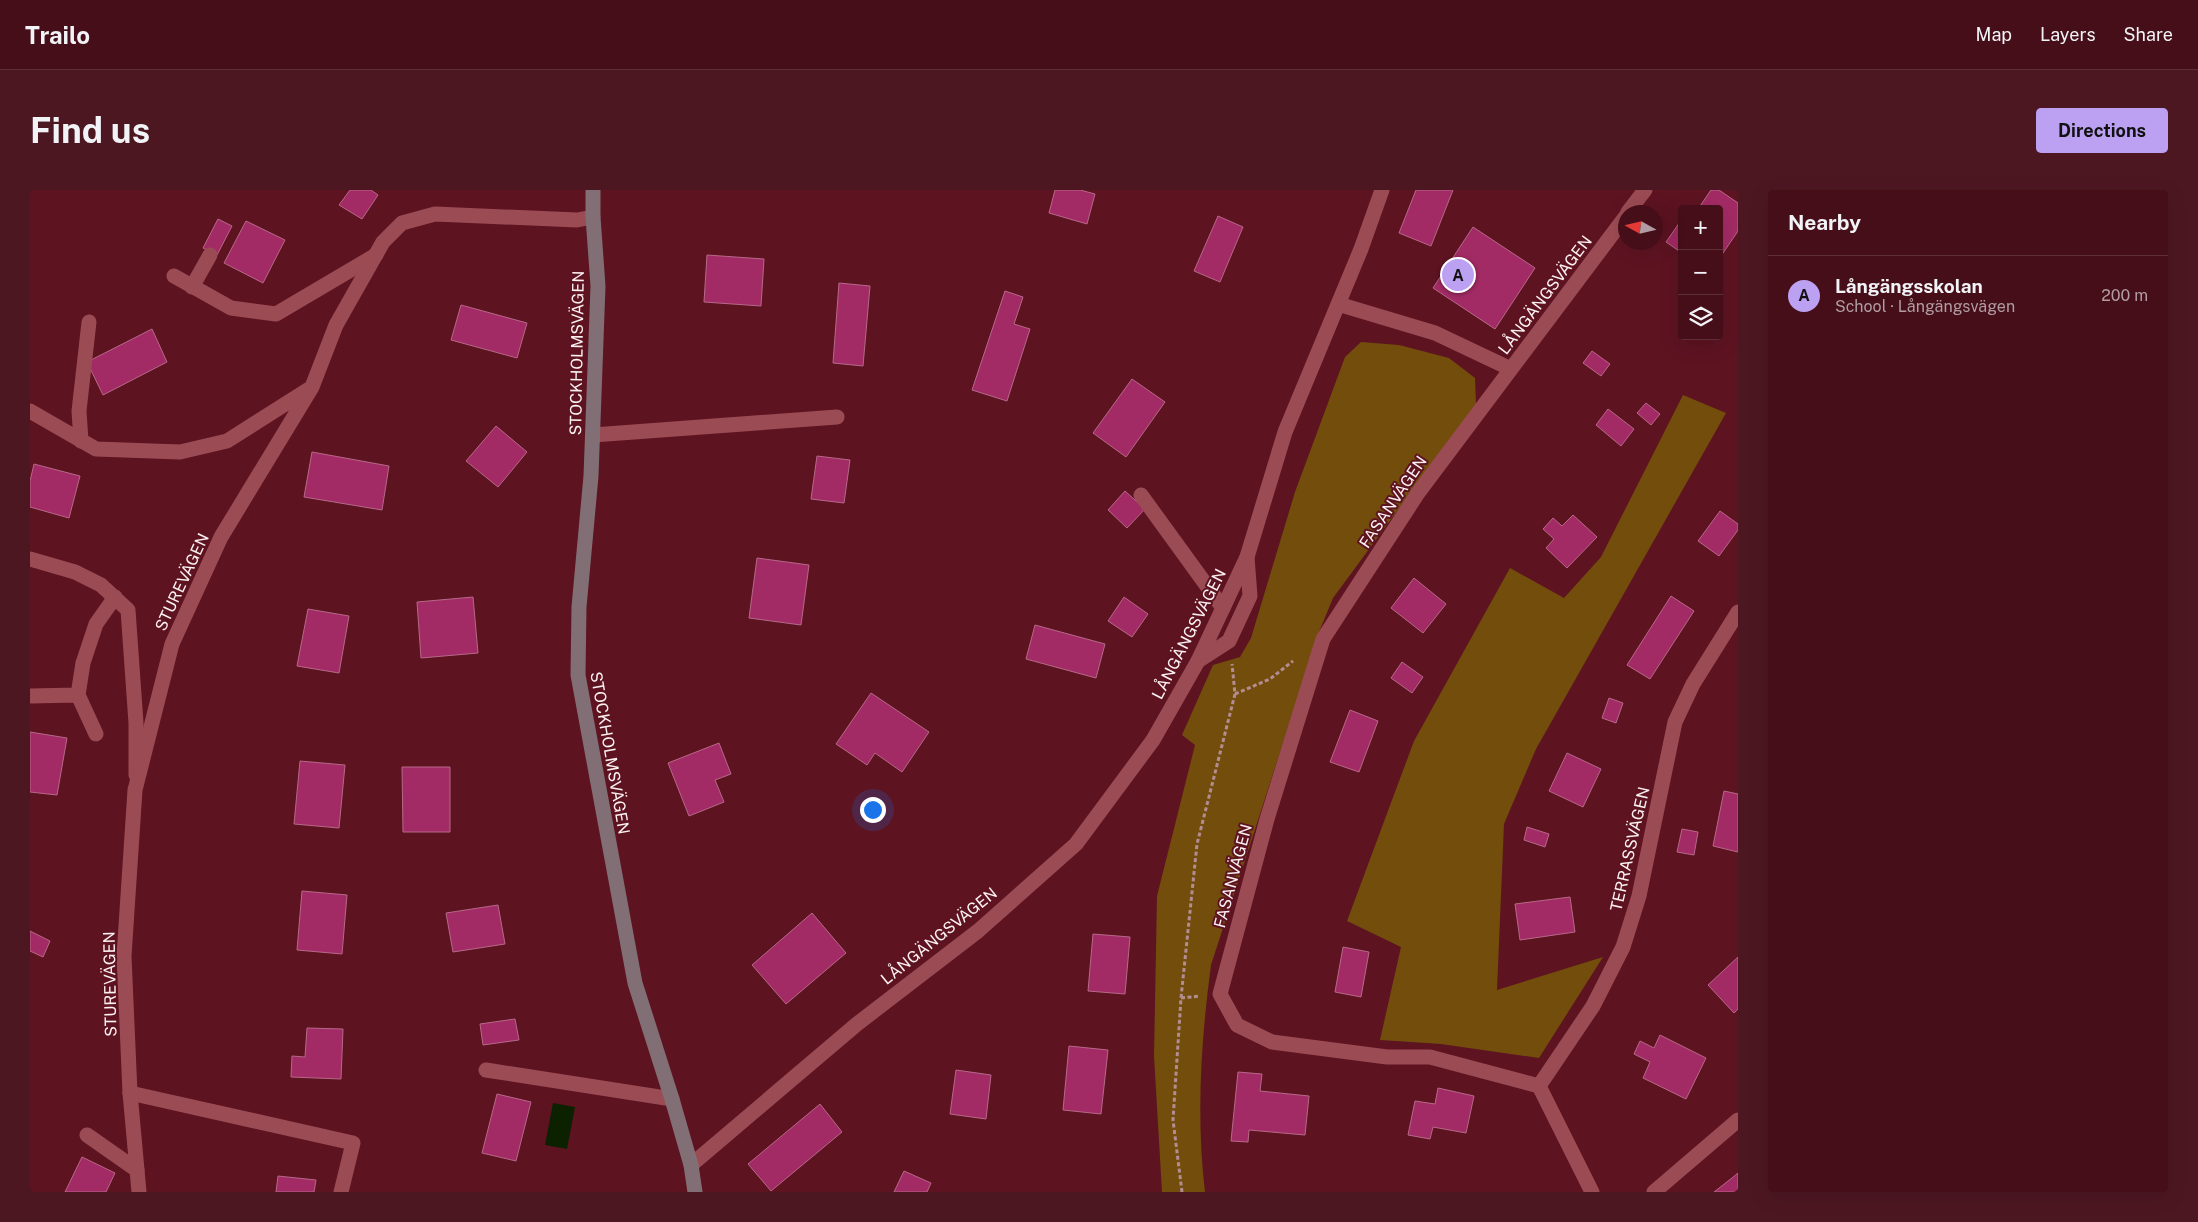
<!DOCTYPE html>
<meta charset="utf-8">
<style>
body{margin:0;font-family:"Public Sans",sans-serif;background:#4d1722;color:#f1f3f6}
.controls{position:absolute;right:15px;top:15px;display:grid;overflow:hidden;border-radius:5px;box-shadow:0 5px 20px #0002}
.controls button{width:45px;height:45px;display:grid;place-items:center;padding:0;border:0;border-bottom:1px solid #5e2e38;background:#460e19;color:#f1f3f6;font:25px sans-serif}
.compass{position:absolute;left:1588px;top:15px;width:45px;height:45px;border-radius:50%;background:#460e19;box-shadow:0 5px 20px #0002;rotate:278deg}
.you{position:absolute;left:842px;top:619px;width:18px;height:18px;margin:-12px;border:4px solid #fff;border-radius:50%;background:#1a73e8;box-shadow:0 0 0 8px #1a73e833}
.badge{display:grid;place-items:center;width:32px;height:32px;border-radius:50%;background:#bca0f2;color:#111;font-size:16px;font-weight:700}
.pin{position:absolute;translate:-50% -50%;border:2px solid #fff;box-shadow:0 1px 5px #0006}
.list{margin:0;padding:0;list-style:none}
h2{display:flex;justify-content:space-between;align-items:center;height:65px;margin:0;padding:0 20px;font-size:21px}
h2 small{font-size:16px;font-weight:400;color:#b09ca2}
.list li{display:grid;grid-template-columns:32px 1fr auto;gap:15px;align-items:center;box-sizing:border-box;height:80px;padding:0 20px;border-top:1px solid #5e2e38}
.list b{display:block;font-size:19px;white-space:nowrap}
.list p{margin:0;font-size:16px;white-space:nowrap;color:#b09ca2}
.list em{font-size:16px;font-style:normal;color:#b09ca2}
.icon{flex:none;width:28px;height:28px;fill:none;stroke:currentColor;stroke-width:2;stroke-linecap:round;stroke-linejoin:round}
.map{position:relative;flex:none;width:1708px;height:1002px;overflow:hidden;border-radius:5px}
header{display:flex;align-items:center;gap:30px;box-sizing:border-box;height:70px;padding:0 25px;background:#460e19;border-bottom:1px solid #5e2e38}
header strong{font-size:24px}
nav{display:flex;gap:28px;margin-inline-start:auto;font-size:18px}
.intro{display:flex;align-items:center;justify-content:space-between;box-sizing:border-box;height:120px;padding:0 30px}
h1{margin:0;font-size:35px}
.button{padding:12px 22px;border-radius:5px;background:#bca0f2;color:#111;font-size:18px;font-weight:700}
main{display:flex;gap:30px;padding:0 30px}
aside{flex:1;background:#460e19;border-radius:5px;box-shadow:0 5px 20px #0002}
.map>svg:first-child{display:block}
</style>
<header>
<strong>Trailo</strong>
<nav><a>Map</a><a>Layers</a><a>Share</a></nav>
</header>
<div class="intro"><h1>Find us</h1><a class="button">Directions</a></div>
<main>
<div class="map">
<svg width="1708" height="1002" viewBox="0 0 1708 1002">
<rect width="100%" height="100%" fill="#5e1321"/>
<!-- green -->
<path fill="#724d0c" d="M1331,152l38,3 50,13 26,20 1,26 -143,194 -14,34 -108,333c-10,75 -15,152 -6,227h-43l-8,-136 3,-160 38,-151 -13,-10 31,-70 27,-8 11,-19 44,-146 50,-135z
M1653,205l43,18 -190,336 -32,75 -7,166 106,-33 -64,101 -98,-14 -61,-4 21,-93 -54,-26 67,-180 96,-173 54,30 37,-41z"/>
<!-- water -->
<path fill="#0c2100" d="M523,913l22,4 -8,42 -22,-4z"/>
<!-- building -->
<path fill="#a32b65" stroke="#b76888" d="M320,0h21l7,5 -16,24 -23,-14z
M1025,0h25l15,4 -8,30 -38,-11z
M1386,0h37l-22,56 -32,-13z
M1681,0h8l19,13v28l-19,28v-50h-21z
M1188,26l25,11 -23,55 -26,-11z
M188,29l14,7 -15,29 -14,-7z
M1652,29v34l-16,-11z
M216,31l39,19 -22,43 -39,-20z
M1443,37l62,41 -40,61 -62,-41z
M677,65l57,4 -3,47 -57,-4z
M809,93l31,3 -7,80 -30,-3z
M975,101l18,6 -9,27 16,5 -23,72 -35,-11z
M431,115l66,18 -10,35 -66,-18z
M122,139l15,33 -64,33 -16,-33z
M1562,161l18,13 -9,12 -18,-13z
M1102,189l33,23 -39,55 -33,-24z
M1616,213l14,11 -9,11 -14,-12z
M1578,219l26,20 -13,17 -25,-21z
M466,236l31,26 -29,35 -32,-26z
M282,262l77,14 -7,44 -78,-13z
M787,266l33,4 -6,43 -33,-4z
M4,274l46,12 -11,42 -39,-11v-26z
M1095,301l20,18 -18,19 -19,-18z
M1690,321l18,13v6l-19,26 -21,-15z
M1543,325l24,22 -30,31 -21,-20 8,-9 -11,-10 10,-11 9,8z
M727,368l52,7 -8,60 -52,-7z
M1384,388l32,26 -23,29 -32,-25z
M1641,406l23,15 -44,68 -23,-14z
M443,407l5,56 -57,5 -4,-56z
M1094,407l24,17 -16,23 -24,-16z
M278,419l41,7 -10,57 -42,-7z
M1005,435l70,19 -9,34 -70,-19z
M1372,472l21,15 -11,16 -21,-15z
M841,503l58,39 -27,40 -27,-19 -8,12 -31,-21z
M1579,508l14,5 -7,20 -14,-5z
M1320,520l28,11 -19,51 -29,-10z
M0,542l37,6 -10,57 -27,-3z
M689,553l12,31 -16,6 9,22 -35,14 -21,-53z
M1537,563l34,16 -18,38 -34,-16z
M270,571l45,4 -6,63 -45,-4z
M372,577h48v65h-47z
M1694,601l14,3v58l-25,-6z
M1497,637l22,7 -4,13 -21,-7z
M1652,639l16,3 -4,23 -17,-3z
M272,701l45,4 -5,59 -45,-4z
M1540,707l5,35 -55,8 -5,-36z
M468,715l7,39 -52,8 -7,-39z
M782,723l34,40 -60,51 -34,-39z
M0,741l20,10 -7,16 -13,-6z
M1063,744l37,3 -5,57 -37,-3z
M1313,757l26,5 -8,45 -26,-5z
M1708,767v52l-4,4 -26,-28z
M485,829l4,21 -36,5 -3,-21z
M277,838l36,1 -2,50 -50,-2 1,-21 13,1z
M1630,845l46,23 -20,41 -43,-21 7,-16 -16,-8 6,-13 14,7z
M1039,856l39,4 -7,64 -38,-4z
M926,880l35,5 -5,44 -36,-5z
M1208,882l24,2 -2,17 49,5 -4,39 -56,-5 -1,12 -17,-1z
M1408,898l36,8 -8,37 -33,-6 -3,12 -22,-4 7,-34 20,3z
M467,904l34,8 -15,59 -34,-8z
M790,914l22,28 -71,59 -23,-27z
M52,967l33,16 -9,19h-41z
M874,981l27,12 -4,9h-33z
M1708,983v19h-24l18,-14z
M248,986l38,4 -2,12h-38z"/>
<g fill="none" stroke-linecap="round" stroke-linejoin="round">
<!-- path -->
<path stroke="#b48d93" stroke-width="3" stroke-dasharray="4 2.5" stroke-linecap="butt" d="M1205,504l35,-15 23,-18
M1151,808l19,-2
M1152,1002l-9,-72 8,-122 16,-154 38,-150 -3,-30"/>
<!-- lane -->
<path stroke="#9b4b53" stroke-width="15" d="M144,86l57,32 45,6 100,-59
M162,97l18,-32
M563,245l244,-18
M51,251l-2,-30 10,-89
M1111,305l82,113
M0,369l45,13 26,13 27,25 8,113v52
M1168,471l31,-20 21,-45 -3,-39
M0,506l48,-1
M66,544l-18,-39 5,-32 13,-39 19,-27
M456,880l186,29
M100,903l223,50 -12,49
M57,945l50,35"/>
<!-- street -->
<path stroke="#9b4b53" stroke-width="15" d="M1598,22l17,-22
M1308,114l97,29 76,36 115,-153
M1481,179l-93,124 -95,146 -56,180 -47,175 17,31 35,17 115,15h43l109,29 53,106
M0,221l66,38 84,3 47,-11 82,-52
M1509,896l54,-80 30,-59 16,-51 36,-174 18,-38 45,-72
M661,975l166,-141 121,-93 98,-87 77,-104 45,-79 49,-104 38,-125 76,-183 21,-59
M109,1002l-9,-99 -6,-137 11,-166 37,-146 49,-107 91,-150 24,-62 47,-83 19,-19 33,-9 142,6 16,-3
M1624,1002l84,-72"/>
<!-- secondary -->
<path stroke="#816f75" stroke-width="15" d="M563,0v27l5,69 -7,190 -12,131 -1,68 57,308 37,116 19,66 4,27"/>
</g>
<g text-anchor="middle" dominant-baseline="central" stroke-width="4" stroke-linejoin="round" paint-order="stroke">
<!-- street labels -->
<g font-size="16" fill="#fcf2f2" stroke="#5e1321">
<text transform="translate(1515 105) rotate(-53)">LÅNGÄNGSVÄGEN</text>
<text transform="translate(547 163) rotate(-89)">STOCKHOLMSVÄGEN</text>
<text transform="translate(1363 312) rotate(-56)">FASANVÄGEN</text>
<text transform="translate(152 392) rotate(-65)">STUREVÄGEN</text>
<text transform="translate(1159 444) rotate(-63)">LÅNGÄNGSVÄGEN</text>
<text transform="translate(580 563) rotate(80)">STOCKHOLMSVÄGEN</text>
<text transform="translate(1600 659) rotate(-77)">TERRASSVÄGEN</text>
<text transform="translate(1203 686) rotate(-75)">FASANVÄGEN</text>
<text transform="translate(909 746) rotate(-39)">LÅNGÄNGSVÄGEN</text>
<text transform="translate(80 794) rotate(-91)">STUREVÄGEN</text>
</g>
</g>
</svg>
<div class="controls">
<button>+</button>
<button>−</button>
<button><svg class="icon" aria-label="layers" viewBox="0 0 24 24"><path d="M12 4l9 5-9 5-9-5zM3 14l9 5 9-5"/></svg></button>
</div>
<svg class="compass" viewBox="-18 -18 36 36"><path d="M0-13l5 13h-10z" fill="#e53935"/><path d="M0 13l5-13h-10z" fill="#b09ca2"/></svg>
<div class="you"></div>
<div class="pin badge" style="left:1428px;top:85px">A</div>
</div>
<aside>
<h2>Nearby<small></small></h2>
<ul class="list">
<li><span class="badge">A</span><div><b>Långängsskolan</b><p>School · Långängsvägen</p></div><em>200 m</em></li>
</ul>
</aside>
</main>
